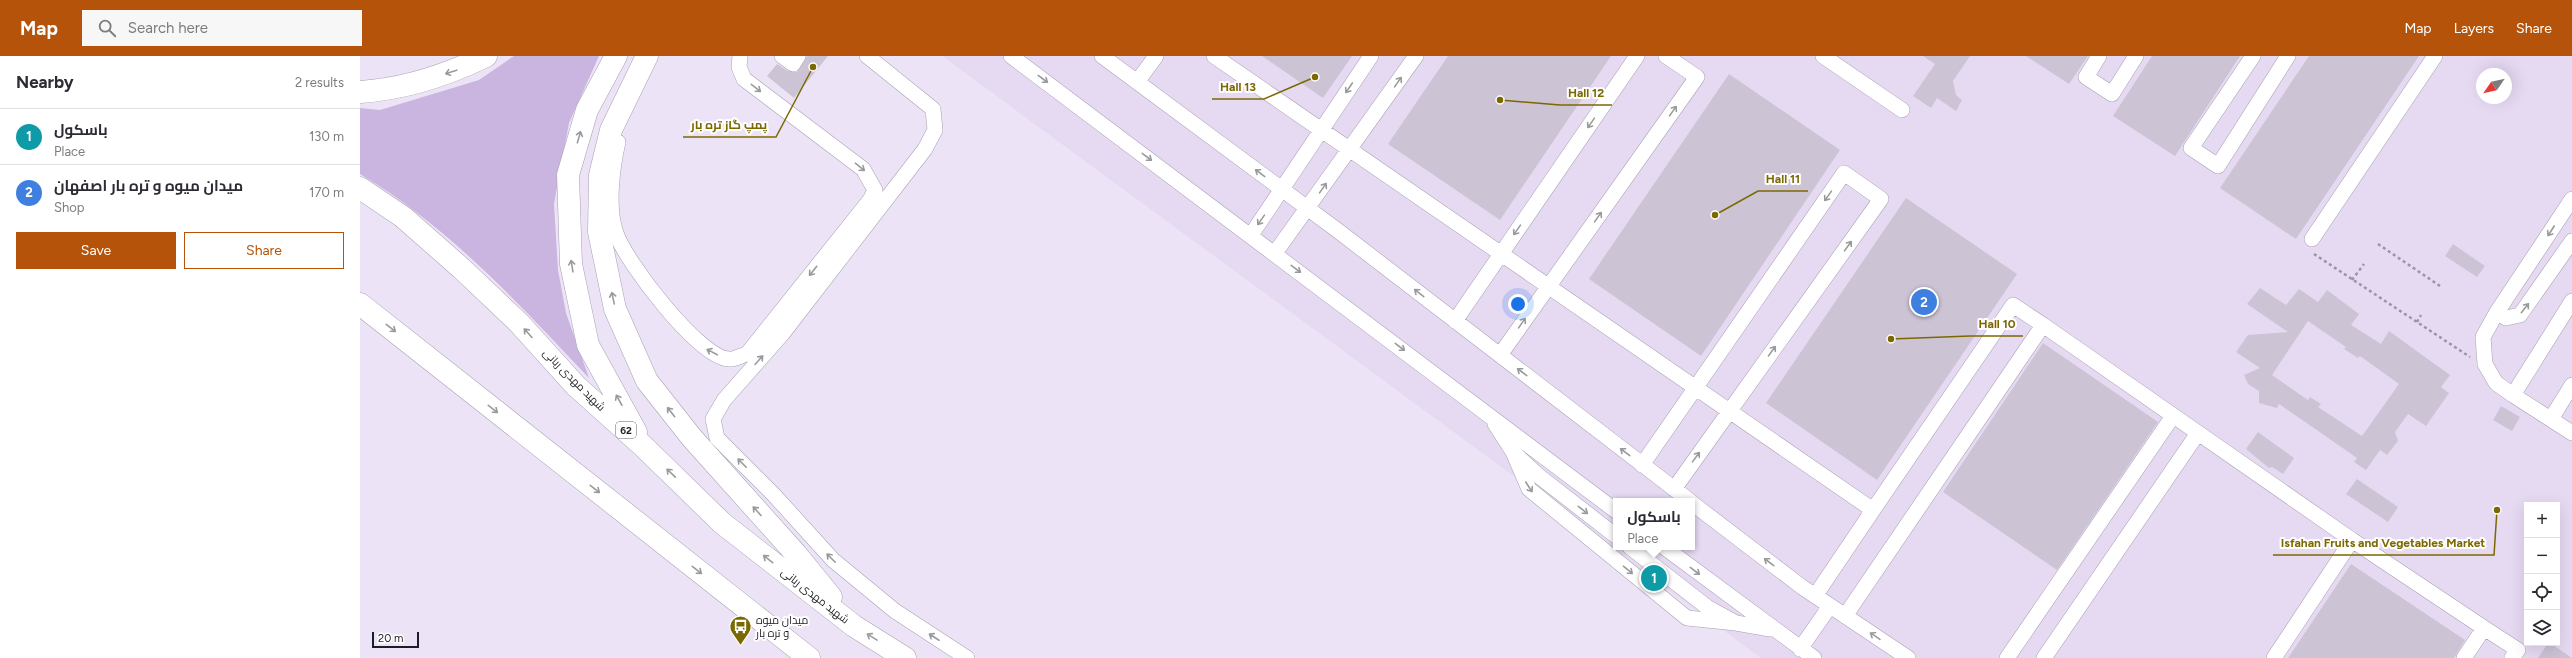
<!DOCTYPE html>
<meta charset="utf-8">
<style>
body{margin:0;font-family:Figtree,Cairo,sans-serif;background:#f7f7f7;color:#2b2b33}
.controls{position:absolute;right:12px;bottom:12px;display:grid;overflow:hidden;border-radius:0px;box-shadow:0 4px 16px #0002}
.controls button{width:36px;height:36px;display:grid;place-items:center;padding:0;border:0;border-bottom:1px solid #e1e1e2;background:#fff;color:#2b2b33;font:20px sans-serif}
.compass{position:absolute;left:2116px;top:12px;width:36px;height:36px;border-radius:50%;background:#fff;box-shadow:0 4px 16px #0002;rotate:236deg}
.scale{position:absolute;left:12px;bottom:10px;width:47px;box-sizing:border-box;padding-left:4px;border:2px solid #1f1d23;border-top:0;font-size:11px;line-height:14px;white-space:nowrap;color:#1f1d23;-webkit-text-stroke:3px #fff;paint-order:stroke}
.you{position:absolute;left:1158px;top:248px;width:14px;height:14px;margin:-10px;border:3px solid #fff;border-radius:50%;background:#1a73e8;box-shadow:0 0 0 6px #1a73e833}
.badge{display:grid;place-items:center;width:26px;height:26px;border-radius:50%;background:#b45309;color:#fff;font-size:13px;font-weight:700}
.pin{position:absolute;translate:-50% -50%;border:2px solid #fff;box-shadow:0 1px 4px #0006}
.popup{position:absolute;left:1253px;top:442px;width:82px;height:52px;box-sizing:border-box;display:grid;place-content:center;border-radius:0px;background:#fff;filter:drop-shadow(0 1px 3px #0005);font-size:13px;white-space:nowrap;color:#7c7c81}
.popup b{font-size:15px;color:#2b2b33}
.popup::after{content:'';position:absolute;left:50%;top:100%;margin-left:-8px;border:8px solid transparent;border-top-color:#fff}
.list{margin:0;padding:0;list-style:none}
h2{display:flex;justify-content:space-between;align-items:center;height:52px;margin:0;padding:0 16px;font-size:17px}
h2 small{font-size:13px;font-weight:400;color:#7c7c81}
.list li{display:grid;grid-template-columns:26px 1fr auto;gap:12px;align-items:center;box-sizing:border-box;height:56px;padding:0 16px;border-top:1px solid #e1e1e2}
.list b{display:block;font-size:15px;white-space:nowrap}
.list p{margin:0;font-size:13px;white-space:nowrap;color:#7c7c81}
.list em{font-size:13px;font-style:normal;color:#7c7c81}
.actions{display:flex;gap:8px;padding:12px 16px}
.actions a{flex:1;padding:9px 0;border:1px solid #b45309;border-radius:0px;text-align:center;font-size:14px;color:#b45309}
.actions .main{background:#b45309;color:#fff}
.icon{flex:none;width:22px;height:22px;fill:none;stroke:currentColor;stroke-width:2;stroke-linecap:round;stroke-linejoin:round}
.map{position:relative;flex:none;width:2212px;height:602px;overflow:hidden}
header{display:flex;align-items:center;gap:24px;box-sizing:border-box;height:56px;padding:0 20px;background:#b45309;color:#fff}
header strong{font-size:19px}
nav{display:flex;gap:22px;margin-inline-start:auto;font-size:14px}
.search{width:280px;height:36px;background:#f7f7f7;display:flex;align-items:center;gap:10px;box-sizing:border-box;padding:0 14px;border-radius:0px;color:#7c7c81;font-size:15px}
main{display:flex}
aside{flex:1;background:#fff}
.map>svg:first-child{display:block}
</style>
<header>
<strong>Map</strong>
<div class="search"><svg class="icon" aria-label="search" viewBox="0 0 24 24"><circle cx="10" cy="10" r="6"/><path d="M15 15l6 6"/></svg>Search here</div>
<nav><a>Map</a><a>Layers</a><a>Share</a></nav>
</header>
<main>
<aside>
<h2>Nearby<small>2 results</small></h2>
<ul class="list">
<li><span class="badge" style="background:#0f9aa8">1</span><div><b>باسكول</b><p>Place</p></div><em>130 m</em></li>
<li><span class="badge" style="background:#3f7fe0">2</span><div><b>میدان میوه و تره بار اصفهان</b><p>Shop</p></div><em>170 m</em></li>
</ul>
<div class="actions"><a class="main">Save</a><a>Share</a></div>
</aside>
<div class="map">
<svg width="2212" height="602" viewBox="0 0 2212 602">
<rect width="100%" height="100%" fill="#ece4f6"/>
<!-- built -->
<path fill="#e6daf3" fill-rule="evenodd" d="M582,0h1630v602h-811zM2122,18h24v24h-24zM1256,445h76v46h-76zM2167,449h30v138h-30z"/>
<!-- green -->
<path fill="#c9b5e0" d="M154,0h85l-30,67 -15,81 4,66 8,43 23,65c-70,-74 -141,-152 -229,-204v-66l20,2 99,-30z"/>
<!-- building -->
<path fill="#ccc4d5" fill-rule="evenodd" d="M447,0h21l-34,42 -27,-22 10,-12 11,7 9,1z
M902,0h90l-29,42z
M1088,0h163l-111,164 -112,-76z
M1563,0h47l-17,25 3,14 6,5 -6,11 -19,-13 -6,10 -18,-12 22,-32z
M1666,0h62l-19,28z
M1792,0h88l-65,100 -62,-40z
M1949,0h110l-123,183 -76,-51z
M1369,18l111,76 -139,206 -112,-77z
M1546,142l111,76 -140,206 -111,-77z
M2093,188l32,22 -8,11 -32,-21z
M1900,232l26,17 13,-16 19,13 9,-12 32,24 -8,11 30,19 8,-13 61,44 -9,12 8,6 -23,33 -18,-12 -13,18 3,9 -11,14 -7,-5 -14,20 -12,-8 3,-4 -78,-54 -2,4 -18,-5v-12l-11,-7 -4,-9 16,-7 -24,-16 12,-17 40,-3 -41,-28zM1948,265l38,26 -2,2 14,9 2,-2 39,28 -37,52 -44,-29 3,-3 -11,-7 -2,3 -36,-25z
M1683,287l115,79 -101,148 -114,-78z
M2141,350l19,11 -8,14 -19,-11z
M1898,376l36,26 -11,16 -11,-7 -3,1 -23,-19z
M1997,423l41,28 -10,15 -42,-28z
M1991,508l114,76 -11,18h-166z
M2188,587h2l22,15h-34z"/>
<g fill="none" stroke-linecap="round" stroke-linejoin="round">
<defs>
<path id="minor" d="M422,0l11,8 5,-8
M507,0l66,53 2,21 -10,19 -142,184 -59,67 -11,19 4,19 57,57 59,65 62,51 72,47
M651,0l605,455
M742,0l235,174 353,271
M854,0l659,454 140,-205 30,20 -198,291
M1463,0l79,54
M1739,0l-13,21 26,17 24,-38
M1893,0l-62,92 27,18 70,-110
M777,26l19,-26
M258,86c-6,26 -11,66 -2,91 9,28 83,125 113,126 5,1 13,-4 18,-5l123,-154 5,-10 -12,-21 -119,-90 -5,-12 1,-11
M2212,143l-75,113 9,6 14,-3 52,-74
M891,179l120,-179
M1952,183l123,-183
M915,197l141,-197
M2212,245l-59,94 59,38
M2137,256l-14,25 2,27 11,19 17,12
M1095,265l182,-265
M1683,269l309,215 -78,118
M1140,299l197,-278 -31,-21
M2191,363l21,-34
M1135,368l18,28 27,25 76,59
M1153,396l16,37 158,129 49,5
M1282,409l202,-292 37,26 -207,290
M1332,447l110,84 106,71
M1992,484l132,88
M1270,491l77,60 29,16 34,6
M1304,491l150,111
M1455,540l58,-86
M1440,593l30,-43
M1647,602l166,-242
M1684,602l154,-225
M2104,602l20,-30 34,22 -6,8"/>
<path id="highway" d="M256,0l-29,54 -19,65 3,89 17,81 48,87
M287,0l-36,74 -11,45 -1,57 16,77 32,72 45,57 104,116 35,43
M0,36c44,-3 87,-17 126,-36
M0,132l43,29 58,51 58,55 57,63 68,61 78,76 132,103 51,32
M0,248l449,354"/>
</defs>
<!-- minor casing -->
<use href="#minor" stroke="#a79fb0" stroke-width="16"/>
<!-- highway casing -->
<use href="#highway" stroke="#a79fb0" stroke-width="23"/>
<!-- path -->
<path stroke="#9a95a2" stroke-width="2.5" stroke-dasharray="3 3" stroke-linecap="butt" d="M2018,188l62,42
M1954,198l156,103
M1992,224l12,-16
M2057,266l4,-7"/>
<!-- minor -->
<use href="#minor" stroke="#fff" stroke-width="15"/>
<!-- highway -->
<use href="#highway" stroke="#fff" stroke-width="22"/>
</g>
<!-- one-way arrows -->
<defs><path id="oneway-shaft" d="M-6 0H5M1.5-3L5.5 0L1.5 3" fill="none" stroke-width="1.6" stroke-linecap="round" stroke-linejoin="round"/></defs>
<g stroke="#9a999c">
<use href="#oneway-shaft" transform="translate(91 16) rotate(162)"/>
<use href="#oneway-shaft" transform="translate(683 23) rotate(37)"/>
<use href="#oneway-shaft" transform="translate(1038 26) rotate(-55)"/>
<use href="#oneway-shaft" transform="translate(396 32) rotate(38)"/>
<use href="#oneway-shaft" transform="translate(989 32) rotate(124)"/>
<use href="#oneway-shaft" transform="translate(1313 55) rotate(-55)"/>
<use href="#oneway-shaft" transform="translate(1231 67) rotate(125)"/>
<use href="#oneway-shaft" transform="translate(219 81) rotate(-74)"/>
<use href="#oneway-shaft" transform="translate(787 101) rotate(37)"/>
<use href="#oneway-shaft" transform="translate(500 111) rotate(39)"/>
<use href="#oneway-shaft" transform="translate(900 117) rotate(-143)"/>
<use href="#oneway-shaft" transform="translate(963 132) rotate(-55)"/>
<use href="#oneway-shaft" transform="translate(1468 140) rotate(125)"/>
<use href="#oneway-shaft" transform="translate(1238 161) rotate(-55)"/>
<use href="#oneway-shaft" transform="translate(901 164) rotate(125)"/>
<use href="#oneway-shaft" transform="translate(1157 174) rotate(125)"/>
<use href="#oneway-shaft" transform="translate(2191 175) rotate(123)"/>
<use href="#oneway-shaft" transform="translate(1488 190) rotate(-54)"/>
<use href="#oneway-shaft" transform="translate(212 210) rotate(-99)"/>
<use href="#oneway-shaft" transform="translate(936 213) rotate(37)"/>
<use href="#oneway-shaft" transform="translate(453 215) rotate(129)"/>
<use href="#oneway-shaft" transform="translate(1059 237) rotate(-142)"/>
<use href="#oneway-shaft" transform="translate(253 242) rotate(-102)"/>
<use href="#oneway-shaft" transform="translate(2165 252) rotate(-52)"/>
<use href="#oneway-shaft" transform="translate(1162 267) rotate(-55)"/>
<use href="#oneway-shaft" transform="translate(31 272) rotate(38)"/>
<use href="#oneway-shaft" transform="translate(168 277) rotate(-132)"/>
<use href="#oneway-shaft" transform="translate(1040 291) rotate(37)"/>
<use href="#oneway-shaft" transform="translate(1412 295) rotate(-54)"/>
<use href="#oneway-shaft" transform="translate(352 296) rotate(-152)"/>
<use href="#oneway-shaft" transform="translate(399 304) rotate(-48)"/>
<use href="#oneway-shaft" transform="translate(1162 316) rotate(-143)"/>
<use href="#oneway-shaft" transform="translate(259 344) rotate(-119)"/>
<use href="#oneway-shaft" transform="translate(133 353) rotate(38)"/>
<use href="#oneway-shaft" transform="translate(311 356) rotate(-128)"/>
<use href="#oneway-shaft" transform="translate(1265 396) rotate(-143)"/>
<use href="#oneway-shaft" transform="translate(1336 401) rotate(-54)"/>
<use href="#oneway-shaft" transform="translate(382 407) rotate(-135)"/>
<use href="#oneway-shaft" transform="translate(311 417) rotate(-136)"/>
<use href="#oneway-shaft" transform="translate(1169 431) rotate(57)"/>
<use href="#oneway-shaft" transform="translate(235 433) rotate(38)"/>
<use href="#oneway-shaft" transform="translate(1223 454) rotate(38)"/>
<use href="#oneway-shaft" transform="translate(397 455) rotate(-132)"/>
<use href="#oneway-shaft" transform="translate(471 502) rotate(-135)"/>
<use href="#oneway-shaft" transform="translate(408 503) rotate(-142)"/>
<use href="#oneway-shaft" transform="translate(1409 506) rotate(-143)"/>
<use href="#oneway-shaft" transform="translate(337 514) rotate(38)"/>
<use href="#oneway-shaft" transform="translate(1268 514) rotate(39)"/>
<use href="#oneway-shaft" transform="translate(1335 515) rotate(37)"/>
<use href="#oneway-shaft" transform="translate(1515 580) rotate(-146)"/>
<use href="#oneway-shaft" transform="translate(512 581) rotate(-148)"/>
<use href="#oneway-shaft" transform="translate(574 581) rotate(-147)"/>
</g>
<!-- icons -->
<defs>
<symbol id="bus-pin" viewBox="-11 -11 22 30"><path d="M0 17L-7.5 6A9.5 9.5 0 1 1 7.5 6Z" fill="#7c6800" stroke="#fff"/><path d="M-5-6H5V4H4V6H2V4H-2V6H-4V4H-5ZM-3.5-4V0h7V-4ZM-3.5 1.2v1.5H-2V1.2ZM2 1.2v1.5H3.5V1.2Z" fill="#fff"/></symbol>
</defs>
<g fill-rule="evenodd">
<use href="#bus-pin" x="368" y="558" width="25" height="34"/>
</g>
<g text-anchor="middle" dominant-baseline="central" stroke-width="4" stroke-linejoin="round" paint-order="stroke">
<!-- shield labels -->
<rect fill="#fff" stroke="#626165" stroke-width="1" x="256" y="366" width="20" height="16" rx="3"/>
<g font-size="10" font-weight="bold" fill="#1f1d23">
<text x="266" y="374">62</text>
</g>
<!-- street labels -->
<g font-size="11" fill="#1f1d23" stroke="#fff">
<text transform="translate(214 324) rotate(45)">شهید مهدی ربانی</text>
<text transform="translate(455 540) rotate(38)">شهید مهدی ربانی</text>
</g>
<!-- poi labels -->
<g font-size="11" fill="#1f1d23" stroke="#fff" text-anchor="start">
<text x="396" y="564">میدان میوه<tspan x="396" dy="13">و تره بار</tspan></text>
</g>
</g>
<!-- callouts -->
<path fill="none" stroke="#7c6800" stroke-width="1.5" d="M955 21L904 43H852M1140 44L1200 49H1252M453 11L416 81H323M1355 159L1398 135H1448M1531 283L1610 280H1663M2137 454L2134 499H1913"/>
<g fill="#7c6800" stroke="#fff" stroke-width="1.5">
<circle cx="955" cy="21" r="4"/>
<circle cx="1140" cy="44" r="4"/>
<circle cx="453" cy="11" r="4"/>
<circle cx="1355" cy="159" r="4"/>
<circle cx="1531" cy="283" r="4"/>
<circle cx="2137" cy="454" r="4"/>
</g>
<g font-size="12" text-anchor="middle" font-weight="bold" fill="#7c6800" stroke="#fff" stroke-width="4" stroke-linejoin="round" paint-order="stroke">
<text x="878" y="35">Hall 13</text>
<text x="1226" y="41">Hall 12</text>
<text x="369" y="73">پمپ گاز تره بار</text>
<text x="1423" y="127">Hall 11</text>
<text x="1637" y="272">Hall 10</text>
<text x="2023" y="491">Isfahan Fruits and Vegetables Market</text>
</g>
</svg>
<div class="controls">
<button>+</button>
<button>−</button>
<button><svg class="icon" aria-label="locate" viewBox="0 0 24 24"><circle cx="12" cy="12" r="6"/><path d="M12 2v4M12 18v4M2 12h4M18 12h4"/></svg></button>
<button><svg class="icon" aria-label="layers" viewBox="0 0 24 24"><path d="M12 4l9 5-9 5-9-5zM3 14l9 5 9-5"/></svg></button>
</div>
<svg class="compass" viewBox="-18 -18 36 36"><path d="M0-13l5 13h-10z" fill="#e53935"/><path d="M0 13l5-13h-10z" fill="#7c7c81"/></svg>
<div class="scale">20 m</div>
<div class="you"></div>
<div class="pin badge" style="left:1294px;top:522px;background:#0f9aa8">1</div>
<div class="popup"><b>باسكول</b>Place</div>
<div class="pin badge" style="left:1564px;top:246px;background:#3f7fe0">2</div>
</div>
</main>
